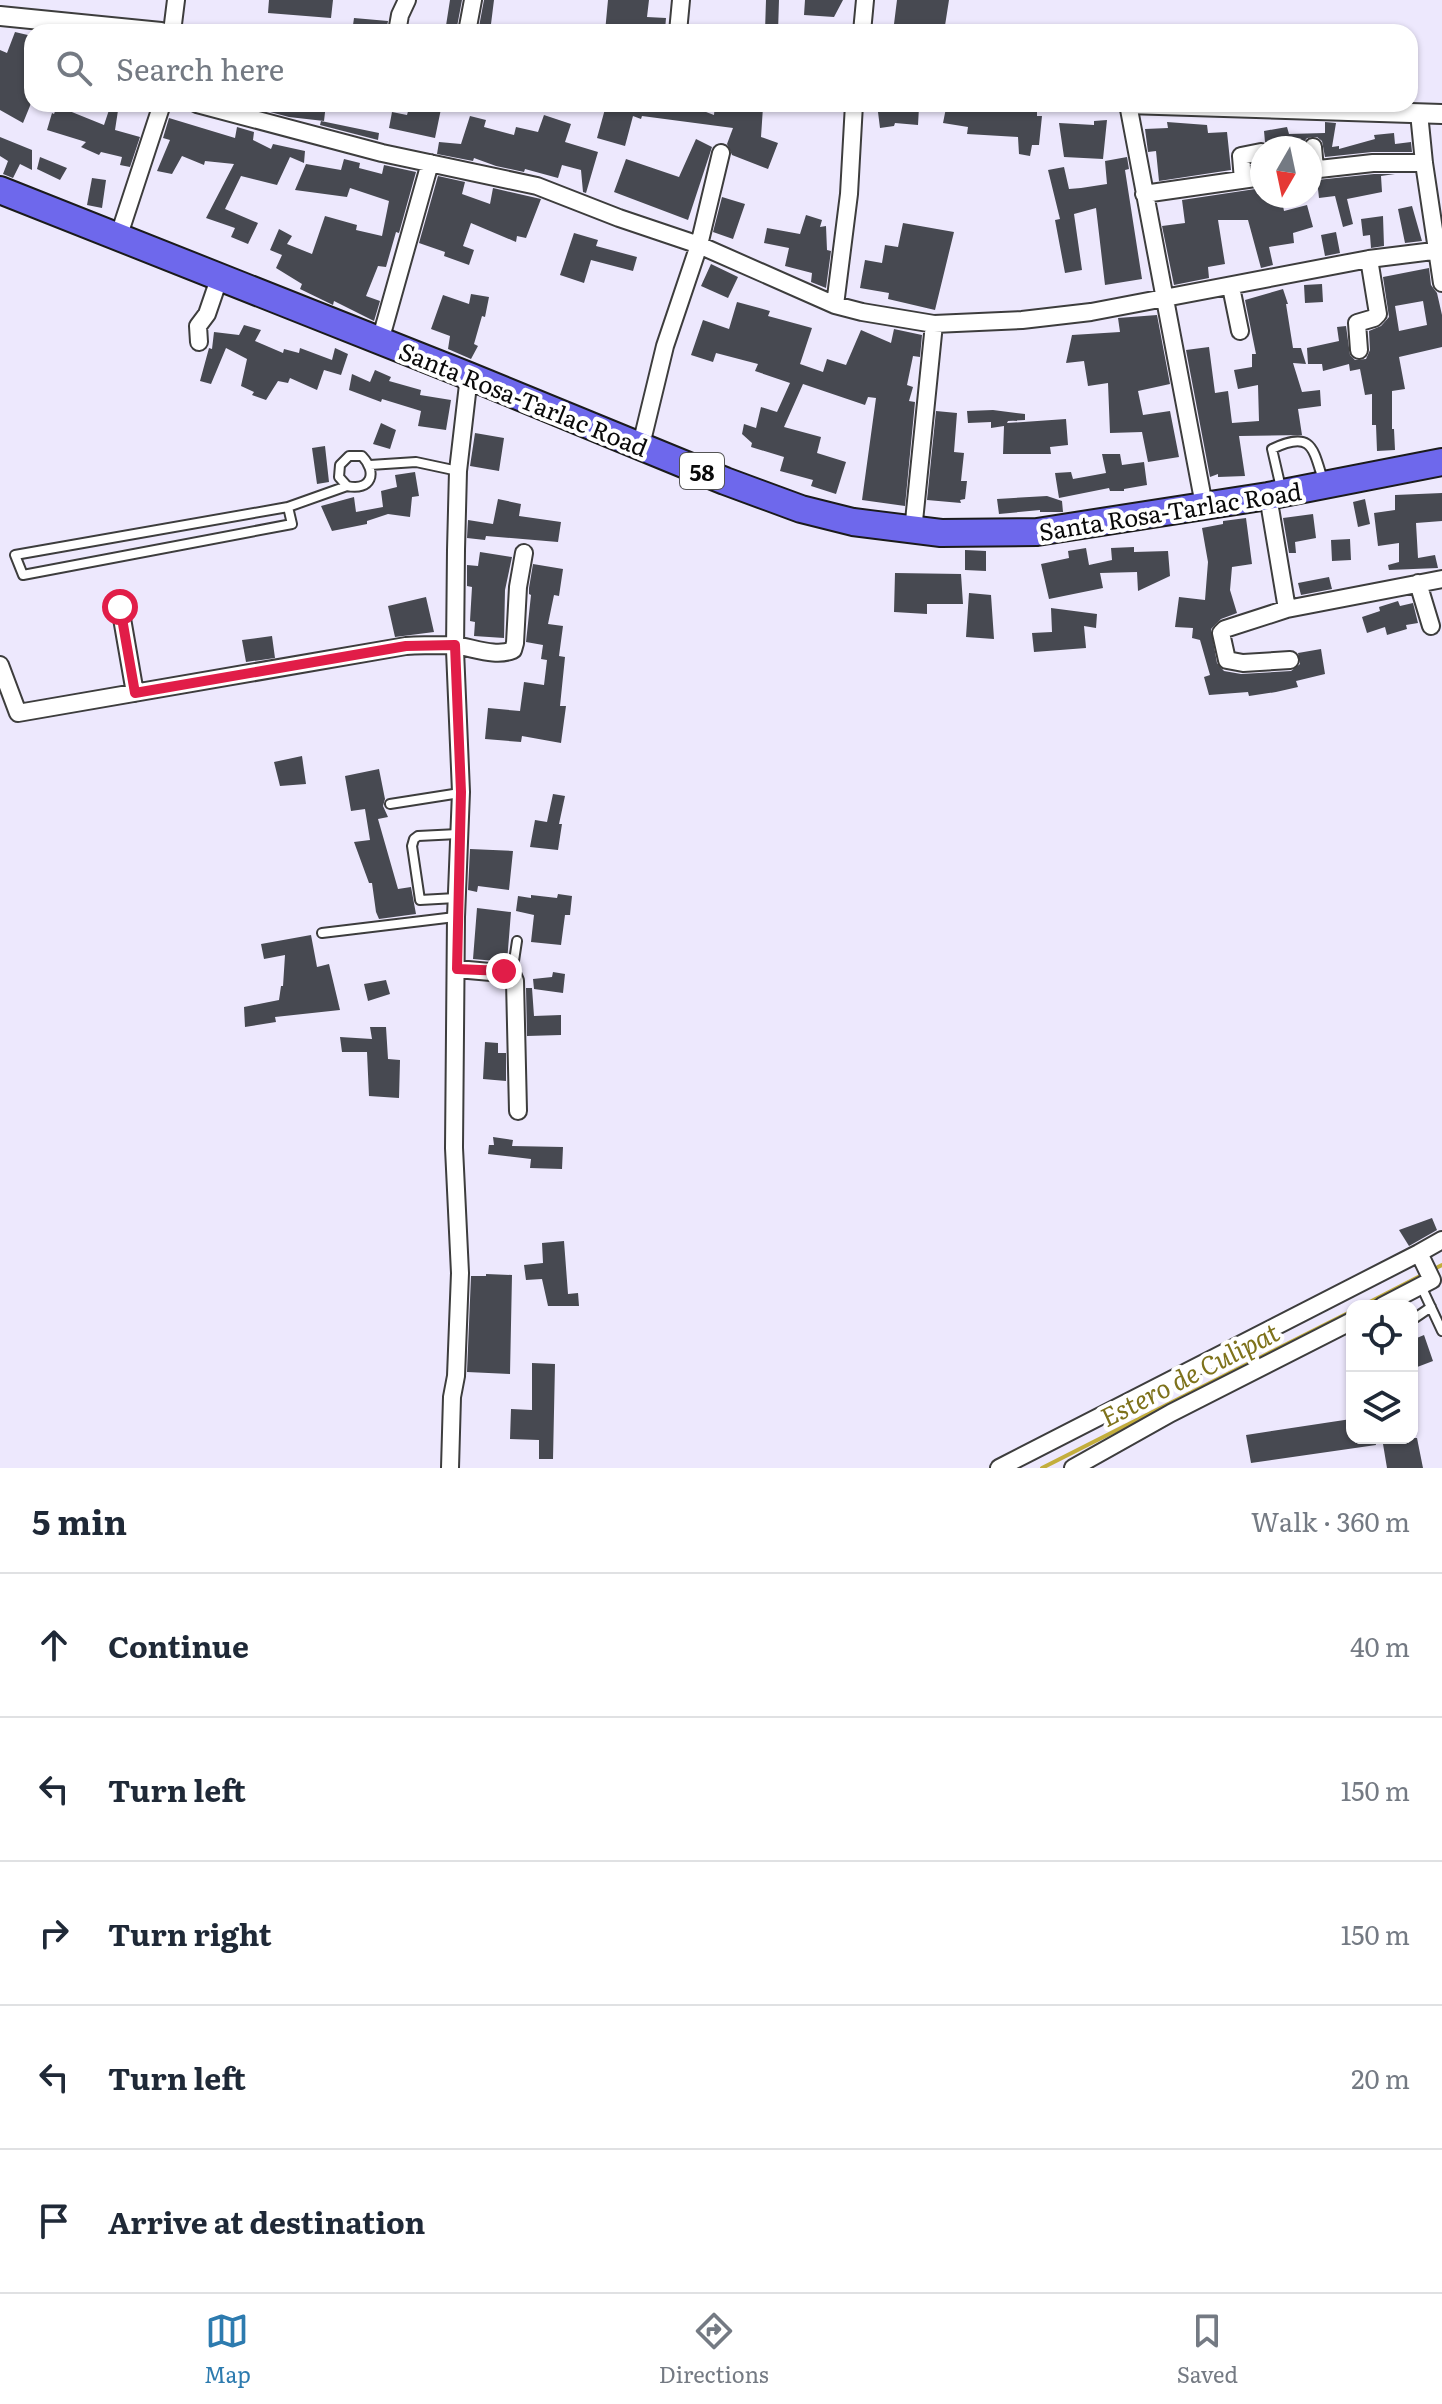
<!DOCTYPE html>
<meta charset="utf-8">
<style>
body{margin:0;font-family:Literata,serif;background:#f2f2f3;color:#1f2937}
.controls{position:absolute;right:24px;bottom:24px;display:grid;overflow:hidden;border-radius:16px;box-shadow:0 2px 6px #0004}
.controls button{width:72px;height:72px;display:grid;place-items:center;padding:0;border:0;border-bottom:2px solid #e0e1e3;background:#fff;color:#1f2937;font:40px sans-serif}
.compass{position:absolute;left:1250px;top:136px;width:72px;height:72px;border-radius:50%;background:#fff;box-shadow:0 2px 6px #0004;rotate:189deg}
.stop{position:absolute;width:24px;height:24px;margin:-18px;border:6px solid #e11d48;border-radius:50%;background:#fff}
.stop.end{background:#e11d48;border-color:#fff;box-shadow:0 2px 8px #0008}
.list{margin:0;padding:0;list-style:none}
h2{display:flex;justify-content:space-between;align-items:center;height:104px;margin:0;padding:0 32px;font-size:34px}
h2 small{font-size:26px;font-weight:400;color:#747a83}
.list li{display:grid;grid-template-columns:52px 1fr auto;gap:24px;align-items:center;box-sizing:border-box;height:144px;padding:0 32px;border-top:2px solid #e0e1e3}
.list b{display:block;font-size:30px;white-space:nowrap}
.list em{font-size:26px;font-style:normal;color:#747a83}
.icon{flex:none;width:44px;height:44px;fill:none;stroke:currentColor;stroke-width:2;stroke-linecap:round;stroke-linejoin:round}
.map{position:relative;flex:none;width:1442px;height:1468px;overflow:hidden}
.search{position:absolute;background:#fff;box-shadow:0 2px 6px #0004;left:24px;right:24px;top:24px;height:88px;display:flex;align-items:center;gap:20px;box-sizing:border-box;padding:0 28px;border-radius:24px;color:#747a83;font-size:30px}
.sheet{height:824px;background:#fff}
nav{display:flex;justify-content:space-around;align-items:center;box-sizing:border-box;height:112px;border-top:2px solid #e0e1e3;background:#fff;font-size:22px;color:#747a83}
nav a{display:grid;justify-items:center;gap:4px}
nav .on{color:#2d7baf}
.map>svg:first-child{display:block}
</style>
<div class="map">
<svg width="1442" height="1468" viewBox="0 0 1442 1468">
<rect width="100%" height="100%" fill="#ede8fd"/>
<g fill="none" stroke-linecap="round" stroke-linejoin="round">
<!-- stream -->
<path stroke="#c3ae3d" stroke-width="4" d="M1432,1270l10,-5
M1362,1306l62,-32
M1042,1468l310,-157"/>
</g>
<!-- building -->
<path fill="#474951" fill-rule="evenodd" d="M269,0h64l-2,18 -63,-5z
M450,0h12l-6,32h-11z
M484,0h10l-4,32h-12z
M608,0h41l-2,17 19,1 -1,12 -60,2z
M766,0h13l-1,32 -13,-1z
M805,0h38l-9,17 -30,-2z
M897,0h52l-5,32h-51z
M354,18l34,3 -2,11h-34z
M15,32l17,4v65l-9,22 -23,-13v-60l7,3z
M111,104h8l-4,26 25,7 -10,30 -10,-2 2,-8 -21,-5 -2,3 -18,-8 5,-5 -39,-12 5,-17 2,1 3,-8 47,19z
M251,104h75l-2,17 -35,-4 -38,-10z
M410,104h25l-1,3 7,2 -6,29 -46,-10 3,-16 15,3z
M606,104h79l29,11 1,-11 48,3 -2,30 17,6 -10,26 -36,-14 -5,-11 6,-16 -91,-12 -1,3 -8,-3 -8,30 -28,-8 8,-29 7,2v-3z
M877,104l25,4 17,-1 -1,18 -23,-2 -1,3 -14,2z
M946,108l23,4v-3l10,1v-2l58,4v4h5l-3,29h-7l-2,11 -11,-2 -1,-17 -51,-3 1,-7 -25,-4z
M544,115l27,9 -6,18 33,10 -12,41 -3,-1 -2,-22 -19,-5 -4,13 -33,-9 -1,3 -28,-6 -22,-8 -1,3 -36,-7 2,-12 22,2 9,-28 16,4 -2,7 30,8 2,-8 22,5z
M169,118l66,20 2,-11 17,5 -1,8 26,13 -8,-4 2,-5 32,7 -1,12 -14,-6 -13,28 -36,-9 -16,33 33,14 -10,21 -17,-7 4,-9 -29,-10 28,-54 -29,-3 -1,4 -22,-9 -10,18 -15,-3 13,-31 -7,-2z
M1107,120l-4,39 -39,-2 -5,-34 35,2v-4z
M321,121l58,12 -1,7 -58,-15z
M1167,122l40,3 1,8 19,-1 4,38 -72,11 -3,-30 -8,1 -3,-23 23,-1z
M1325,122l11,1 -4,24 7,-1v3l36,-10 -1,-4 20,-2 1,11 16,-2 1,10h-40l-47,5 -3,-16 -5,-4 -10,1 -4,5 -23,5 -1,-4 -10,1 -4,-3 -1,-11 23,-4 2,7 36,-1z
M0,137l32,13v20l-12,-6 -7,14 -10,-4 5,-13 -8,-5z
M696,139l16,8 -24,73 -74,-28 12,-33 53,18z
M40,157l27,11 -7,12 -23,-11z
M1127,157l2,12 -4,1 17,109 -37,6 -9,-77 -22,6 8,56 -17,3 -10,-53 5,-1 -12,-49 16,-3 5,22 12,-1 26,-4 -2,-23z
M344,159l16,4 -1,5 23,6 2,-9 32,7 -17,61 -3,-1 -10,35 -8,-1 -12,30 14,5 -6,20 -40,-20 -1,4 -33,-16 2,-5 -26,-16 6,-13 -12,-5 9,-21 13,7 -5,8 25,10 13,-38 32,9 -1,5 26,6 7,-35 -39,-13 -3,9 -52,-7 11,-26 35,6z
M1374,174h21l-14,2 1,16 -35,7 6,25 -10,3 -8,-31 -16,2 -2,-18z
M438,176l27,6 -3,12 28,10 3,-16 48,11 -15,39 -9,-2 -1,6 -45,-19 -8,23 11,4 -5,15 -25,-9 1,-4 -26,-9z
M92,178l14,2 -4,28 -15,-3z
M1262,188v8h19l3,15 23,-6 6,22 -20,6 1,10 -25,4 4,18 -12,3 -13,-48h-30l7,44 -17,3 1,11 -35,7 -12,-59 23,-3 -3,-23z
M722,197l23,7 -12,35 -20,-7z
M1412,206l10,35 -17,2 -7,-34z
M806,215l16,5 -2,7 6,-1 1,24 4,1 -5,37 -15,-6 1,-9 -27,-7 4,-18 -25,-5 3,-15 33,6z
M1383,216l1,30 -13,2 -1,-13 -7,1 -2,-17z
M903,223l51,9 -19,78 -47,-11 1,-6 -29,-5 5,-28 17,3 3,-18 13,2z
M1336,232l4,21 -15,3 -4,-21z
M574,233l24,7 -2,6 41,11 -4,14 -42,-11 -7,23 -24,-8z
M711,264l27,13 -10,21 -27,-12z
M1429,268l2,17 6,8 5,22v32l-43,10 6,32 -13,2v38h2l1,21 -18,1 -1,-26h-4v-31l-7,1 -5,-26 -10,2 -1,-7 -26,7 -1,-7h-14l-1,-16 32,-7 -2,-14 9,-1 4,29 5,5 11,-1 4,-9 -1,-19 12,-5 8,-9 -6,-40zM1423,301l4,24 -28,6 -4,-25z
M1322,284l1,18 -18,1 -1,-18z
M1283,289l5,15h-2l7,44h8l5,16 -13,-1 9,29 18,-2 1,16 -23,3 4,26 -63,1 6,40 -27,1v-3l-8,3 -24,-127 23,-3 6,46 13,-2 4,32 27,-2 -1,-36 -20,4 -4,-19 18,-3v-13h4l-11,-54z
M471,294l18,3 -4,20 -3,-1 -8,28 4,2 -7,13 -23,-10 2,-13 -19,-7 12,-34 26,9z
M737,302l33,9 -2,5 44,12 -12,36 23,8 4,-13 19,6 15,-35 30,13 3,-14 28,6 -2,22 -7,-1 -6,29 6,2 -4,14 6,1 -10,104 -43,-6 14,-102 -8,-1 -3,8 -62,-21 -19,43 37,10 -4,16 29,9 -10,32 -25,-8 2,-6 -33,-9 4,-14 -33,-10 1,-4 -10,-9 2,-10 12,4 5,-21 16,5 13,-29 -35,-12 3,-7 -42,-11 -3,9 -22,-7 12,-35 26,9z
M1157,315l13,69 -32,7 5,24 27,-4 9,46 -31,5 -6,-30 -32,1 -2,-50 -20,3 -4,-25 -18,2 6,-28 48,-3 -2,-14z
M244,325l17,5 -6,11 28,12 1,-4 15,4 1,-5 32,12 3,-12 13,6 -7,21 -17,-5 -7,20 -27,-12 -2,5 -10,-2 -12,19 -14,-5 2,-3 -13,-6 6,-27 -21,-11 -15,36 -11,-3 9,-33 3,1 2,-17 25,3z
M375,370l16,7 -2,4 32,9 -1,5 31,5 -5,30 -28,-4 3,-15 -39,-12 -1,3 -32,-12 3,-16 18,8z
M993,410l32,4v6l-17,1 -1,2 59,-4 2,26 -18,2 1,7h-48l1,-28 -13,2v-6l-23,1 -1,-12z
M936,411l21,2 -3,39 10,1 -3,28h6l-2,18 -5,1 1,3 -34,-3z
M381,423l15,7 -6,19 -17,-5z
M475,433l29,5 -5,33 -29,-5z
M325,446l4,36 -12,2 -5,-36z
M1102,454h18l2,11 22,-3 3,23 -23,4v2h-14l-1,-3 -50,10 -4,-25 16,-1 2,7 33,-6z
M415,472l4,24 -7,1 -2,20 -22,-3 -21,7v3l-35,7 -11,-25 33,-9 2,15 27,-5 -2,-16 16,-4 -2,-12z
M1442,493v28l-26,2 2,35 17,-3 3,13 -49,2 -1,-5 11,-3v-19l-21,3 -4,-33 21,-3v-15z
M1047,496l15,5 1,11h-23v-2l-41,4 -2,-15z
M498,499l23,5 -2,12 42,6 -3,20 -72,-6 -1,4 -18,-2 1,-18 25,4z
M1365,499l5,25 -12,3 -5,-25z
M1313,514l3,24 -21,4 1,11h-7l-6,-35z
M1246,518l6,46 -20,3 -2,23 7,23 -16,6 -10,10 6,34 7,8 17,3 50,-3 9,-7 -2,-11 23,-4 4,25 -29,7 2,6 -22,5 -27,4 -1,-4 -39,3 -5,-18 6,-2 -10,-35 -8,-2 1,-10 -18,-1 4,-30 26,3 3,-38 -6,-34 21,-4v-3z
M1350,539l1,21 -19,1 -1,-21z
M1134,547v5l34,-1 2,25 -32,15 -1,-19 -37,1 3,15 -54,11 -8,-35 28,-6 -1,-7 18,-3 3,17 23,-5 -1,-12z
M965,550l21,1v20l-21,-1z
M480,552l32,5 -7,33 -1,48 -30,-2 1,-14 -5,-1 2,-34 -5,-1v-21l11,1z
M533,564l30,5 -4,27 -5,-1 -6,29 15,2 -4,30 6,1 -5,49h6l-5,37 -39,-7 -1,6 -36,-3 3,-31 32,3 4,-29 20,3 3,-25 -6,-1 2,-14 -17,-3 5,-47 -2,-1v-6z
M895,573l66,1 2,30h-36v10l-33,-2z
M1329,577l3,12 -31,6 -3,-12z
M969,593l22,2 3,44 -28,-2z
M426,597l8,35 -39,5 -7,-31z
M1398,601l2,5 13,-3 5,20 -12,2 1,4 -20,6 -2,-8 -18,6 -5,-16 18,-6 -1,-4z
M1051,608l46,6 -1,14 -12,-2 2,22 -52,4 -2,-19 20,-1z
M272,636l3,22 -29,4 -4,-22z
M302,756l4,28 -26,2 -6,-24z
M379,769l6,30 -2,7 5,11 -10,2 20,70 13,-2 5,27 -37,5 -3,-7 -4,-29h-3l-15,-41 16,-2 -5,-31 -14,2 -6,-35z
M553,794l12,2 -6,28h3l-4,26 -28,-3 5,-27 12,2z
M470,849l43,2 -4,39 -31,-4 -1,6 -9,-2z
M558,894l14,2 -2,19h-5l-4,30 -30,-3 3,-27 -18,-4 2,-15 13,2v-3l26,3z
M477,908l34,4 -4,50 -34,-3z
M311,935l6,32 12,-3 11,46 -65,7 1,5 -31,5 -1,-20 35,-7 2,-14h2l2,-31 -21,4 -3,-15z
M553,972l12,2 -2,19 -29,-4 -1,-10 19,-2z
M386,980l4,14 -22,7 -4,-17z
M526,988h6l2,28 27,-1v20l-34,1z
M370,1027h16l2,32 12,1 -1,38 -30,-2 -2,-44h-25l-2,-15 32,2z
M485,1042l13,1v10h8v28l-23,-2z
M493,1137l20,3 -1,6 51,1 -1,22 -32,-1 1,-9 -43,-5 1,-9h5z
M1432,1218l5,12 -28,16 -10,-16z
M564,1241l4,53 10,-1 1,13h-31l-6,-27 -16,1 -2,-15 19,-2 -1,-20z
M486,1274l26,1 -2,99 -43,-2 4,-96h15z
M1424,1335l9,26 -21,8v-29z
M532,1363l23,1 -2,95h-14v-19l-29,-1 1,-30 21,1z
M1351,1419l1,19h23l1,7 -125,18 -5,-28z
M1382,1438h35l6,30h-36z"/>
<g fill="none" stroke-linecap="round" stroke-linejoin="round">
<defs>
<path id="service" d="M370,465l46,-3 42,9
M1281,488l-9,-39c40,-19 41,-1 51,31
M288,507l4,17 -269,51 -8,-20 273,-48 59,-21c24,5 31,-13 15,-30h-13l-9,9 -1,12 8,9
M390,804l70,-11
M456,898l-36,2 -8,-54 2,-7 4,-3 40,-2
M322,933l133,-16
M512,974l5,-33
M1421,1286l21,45
M1412,1320l19,-13"/>
<path id="minor" d="M172,32l4,-32
M397,32l3,-17 7,-15
M467,32l6,-32
M678,32l3,-32
M862,32l3,-32
M197,104l185,49 155,33 82,32 80,27 136,60 27,7 72,12 88,-4 69,-8 278,-53 73,-9
M1128,104l76,401
M1419,113l5,50 18,120
M1313,147l2,22
M1310,170l63,-7h51
M1243,180l-2,-24 20,-4
M1144,194l118,-17
M118,238l44,-134
M1231,287l9,44
M835,305l14,-111 5,-90
M380,341l50,-178
M199,342l-1,-16 9,-12 12,-35
M1359,350l-2,-27 17,-5 4,-4 -9,-55
M641,445l24,-99 34,-101 22,-92
M1268,496l19,113 155,-30
M913,531l21,-207
M1418,583l13,43
M120,607l15,86
M1287,609l-62,20 -4,4 6,27 16,3 47,-3
M0,665l18,48 388,-67c15,-1 30,-1 45,-1 19,1 43,13 62,5l2,-7 3,-56 6,-34
M457,969l55,5 3,7 3,130
M1382,1306l50,-26 -13,-27 23,-13
M450,1468l2,-71 4,-21 4,-103 -6,-125 2,-231 5,-125 -6,-142 1,-100 2,-79 11,-95
M999,1468l420,-215
M1073,1468l98,-55 181,-92"/>
<path id="tertiary" d="M0,16l161,16
M1127,104l315,10"/>
<path id="trunk" d="M0,190l469,186 256,105 76,28 52,13 88,11 96,-1 231,-36 174,-34"/>
</defs>
<!-- service casing -->
<use href="#service" stroke="#3d3d3d" stroke-width="12"/>
<!-- minor casing -->
<use href="#minor" stroke="#3d3d3d" stroke-width="20"/>
<!-- tertiary casing -->
<use href="#tertiary" stroke="#3d3d3d" stroke-width="22"/>
<!-- trunk casing -->
<use href="#trunk" stroke="#1b1b1b" stroke-width="30"/>
<!-- service -->
<use href="#service" stroke="#fff" stroke-width="8"/>
<!-- minor -->
<use href="#minor" stroke="#fff" stroke-width="16"/>
<!-- tertiary -->
<use href="#tertiary" stroke="#fff" stroke-width="18"/>
<!-- trunk -->
<use href="#trunk" stroke="#6e68ec" stroke-width="26"/>
</g>
<g fill="none" stroke-linecap="round" stroke-linejoin="round">
<!-- route -->
<path stroke="#e11d48" stroke-width="10" d="M120,607l15,86 271,-47 49,-1 6,147 -4,177 47,2"/>
</g>
<g text-anchor="middle" dominant-baseline="central" stroke-width="8" stroke-linejoin="round" paint-order="stroke">
<!-- shield labels -->
<rect fill="#fff" stroke="#545454" stroke-width="2" x="680" y="453" width="44" height="36" rx="6"/>
<g font-size="22" font-weight="bold" fill="#0a0a0a">
<text x="702" y="471">58</text>
</g>
<!-- street labels -->
<g font-size="24" fill="#0a0a0a" stroke="#fff">
<text transform="translate(524 398) rotate(22)">Santa Rosa-Tarlac Road</text>
<text transform="translate(1170 510) rotate(-9)">Santa Rosa-Tarlac Road</text>
</g>
<!-- water labels -->
<g font-size="26" font-style="italic" fill="#7e721b" stroke="#fff">
<text transform="translate(1189 1373) rotate(-27)">Estero de Culipat</text>
</g>
</g>
</svg>
<div class="controls">
<button><svg class="icon" aria-label="locate" viewBox="0 0 24 24"><circle cx="12" cy="12" r="6"/><path d="M12 2v4M12 18v4M2 12h4M18 12h4"/></svg></button>
<button><svg class="icon" aria-label="layers" viewBox="0 0 24 24"><path d="M12 4l9 5-9 5-9-5zM3 14l9 5 9-5"/></svg></button>
</div>
<svg class="compass" viewBox="-18 -18 36 36"><path d="M0-13l5 13h-10z" fill="#e53935"/><path d="M0 13l5-13h-10z" fill="#747a83"/></svg>
<div class="stop" style="left:120px;top:607px"></div>
<div class="stop end" style="left:504px;top:971px"></div>
<div class="search"><svg class="icon" aria-label="search" viewBox="0 0 24 24"><circle cx="10" cy="10" r="6"/><path d="M15 15l6 6"/></svg>Search here</div>
</div>
<section class="sheet">
<h2>5 min<small>Walk · 360 m</small></h2>
<ul class="list">
<li><svg class="icon" aria-label="ahead" viewBox="0 0 24 24"><path d="M12 20V5M6 11l6-6 6 6"/></svg><div><b>Continue</b></div><em>40 m</em></li>
<li><svg class="icon" aria-label="left" viewBox="0 0 24 24"><path d="M17 20v-9H6M10 6l-5 5 5 5"/></svg><div><b>Turn left</b></div><em>150 m</em></li>
<li><svg class="icon" aria-label="right" viewBox="0 0 24 24"><path d="M7 20v-9h11M14 6l5 5-5 5"/></svg><div><b>Turn right</b></div><em>150 m</em></li>
<li><svg class="icon" aria-label="left" viewBox="0 0 24 24"><path d="M17 20v-9H6M10 6l-5 5 5 5"/></svg><div><b>Turn left</b></div><em>20 m</em></li>
<li><svg class="icon" aria-label="arrive" viewBox="0 0 24 24"><path d="M6 21V4h12l-3 4 3 4H6"/></svg><div><b>Arrive at destination</b></div></li>
</ul>
</section>
<nav>
<a class="on"><svg class="icon" aria-label="map" viewBox="0 0 24 24"><path d="M3 6l6-2 6 2 6-2v14l-6 2-6-2-6 2zM9 4v14M15 6v14"/></svg>Map</a>
<a><svg class="icon" aria-label="directions" viewBox="0 0 24 24"><path d="M12 3l9 9-9 9-9-9zM9 14v-3h6M13 9l2 2-2 2"/></svg>Directions</a>
<a><svg class="icon" aria-label="saved" viewBox="0 0 24 24"><path d="M7 4h10v16l-5-4-5 4z"/></svg>Saved</a>
</nav>
